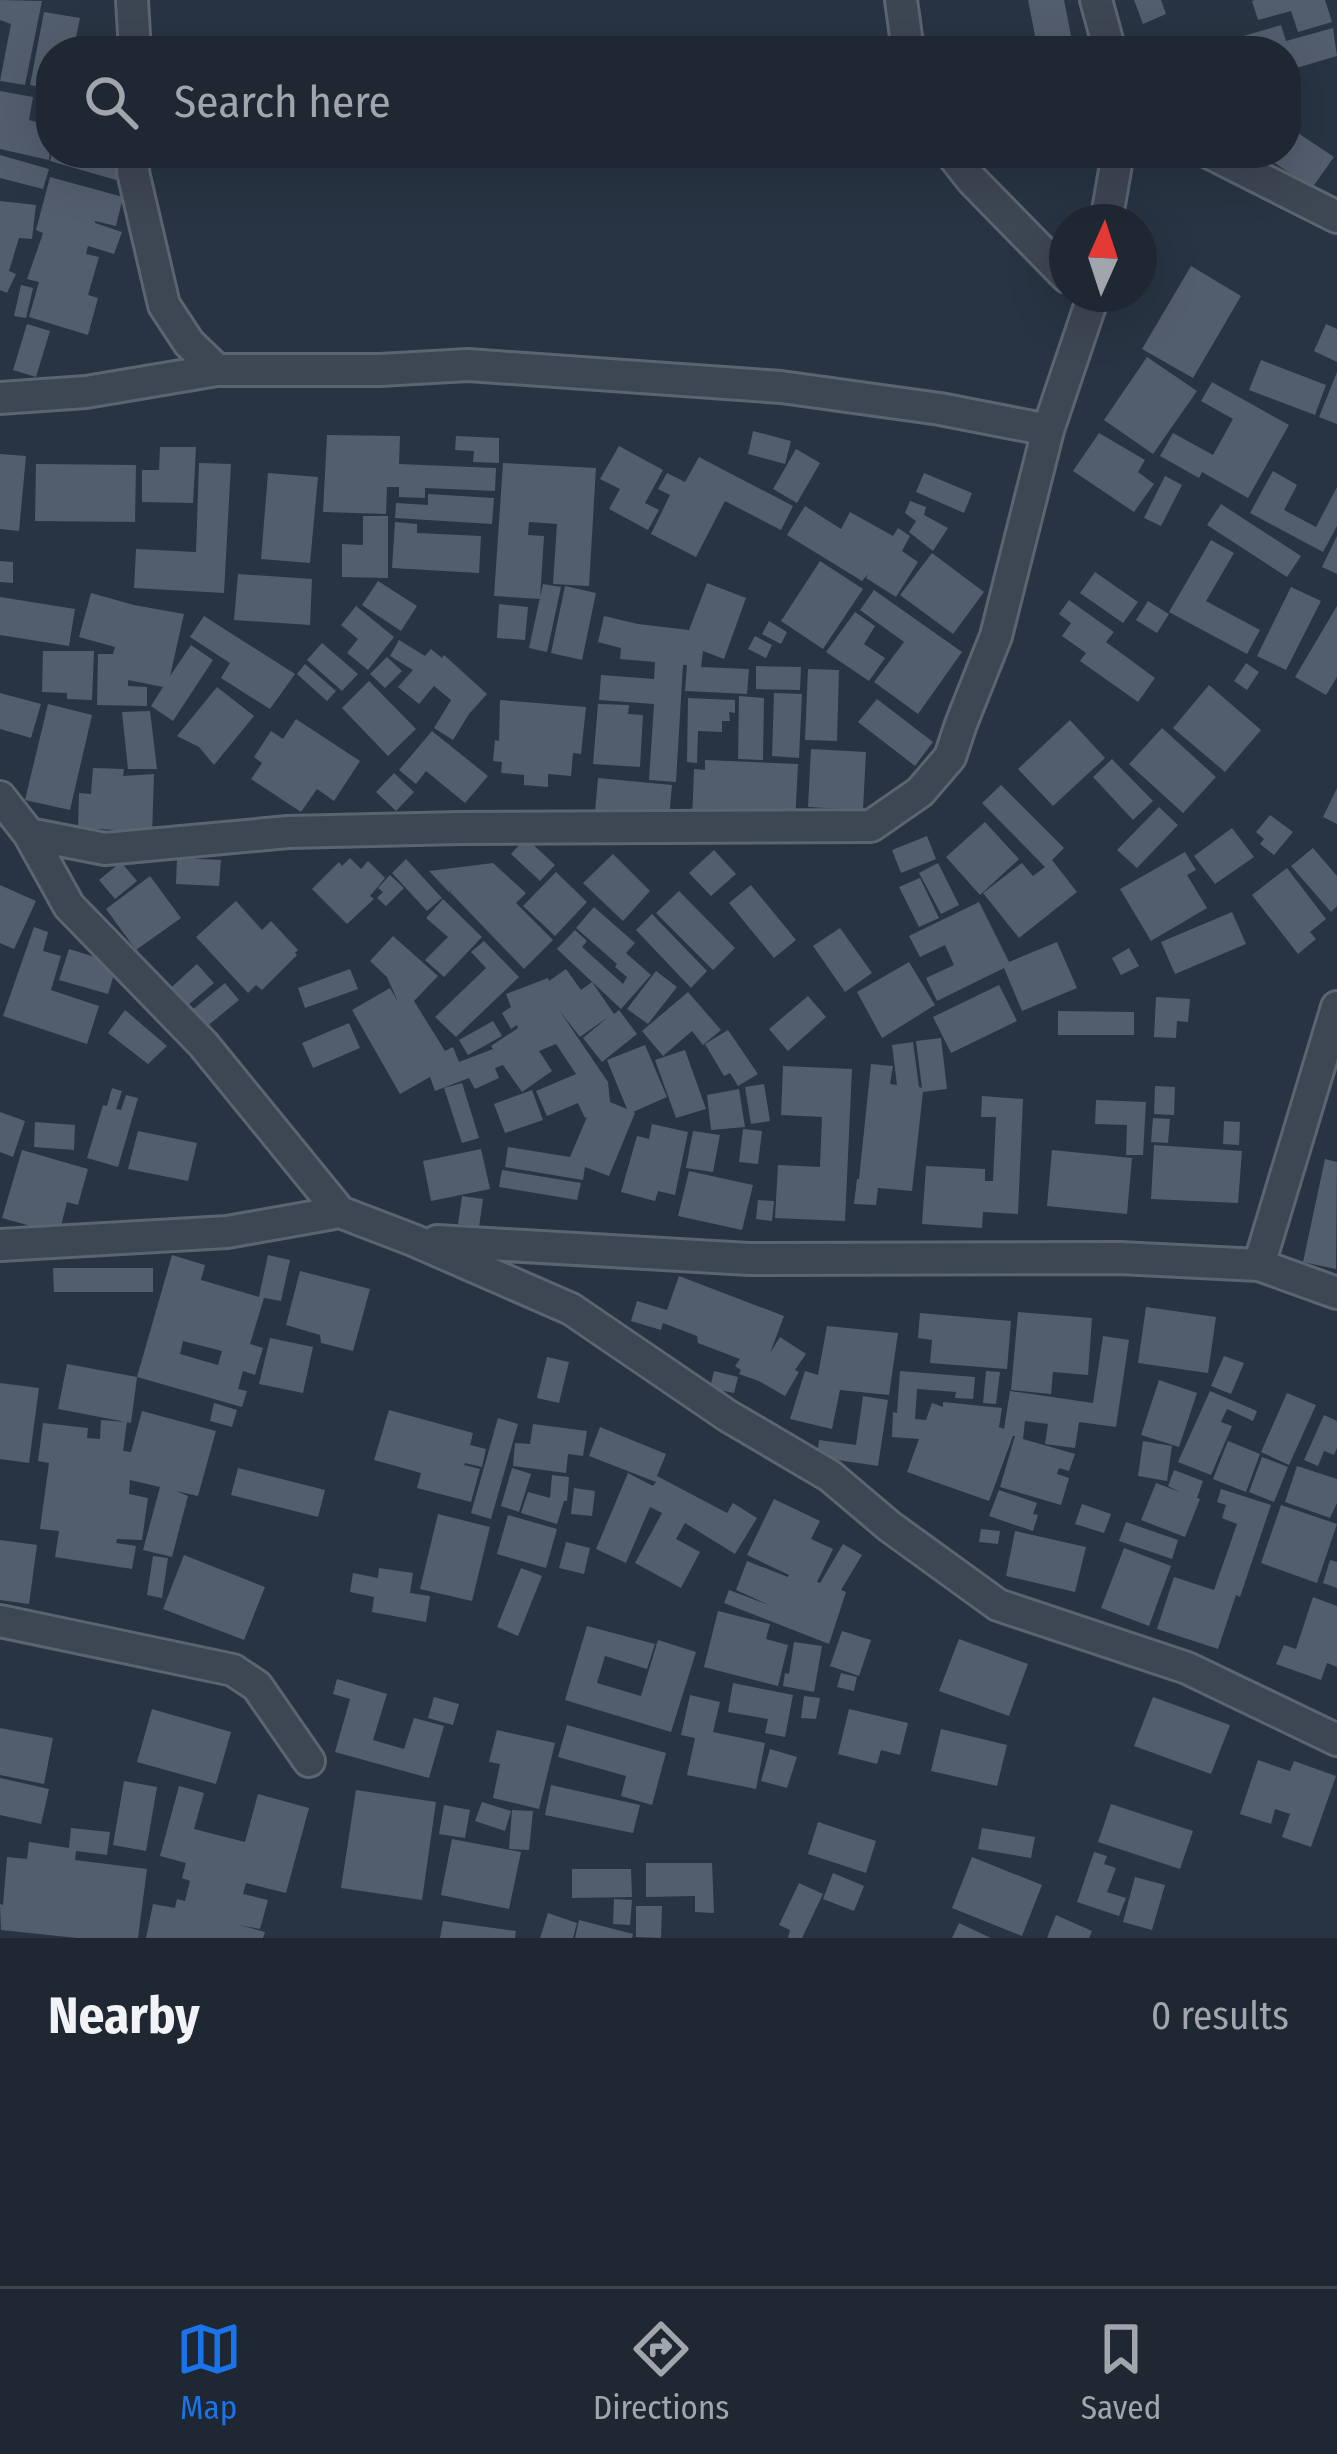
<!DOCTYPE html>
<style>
body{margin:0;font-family:"Fira Sans Condensed",sans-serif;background:#262f3a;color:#f1f3f6}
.compass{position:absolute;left:1049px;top:204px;width:108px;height:108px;border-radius:50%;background:#1e2732;box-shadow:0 12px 48px #0002;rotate:3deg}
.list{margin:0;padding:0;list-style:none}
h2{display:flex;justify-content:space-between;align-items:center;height:156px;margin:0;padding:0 48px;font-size:51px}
h2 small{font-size:39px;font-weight:400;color:#a1a5ac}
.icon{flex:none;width:66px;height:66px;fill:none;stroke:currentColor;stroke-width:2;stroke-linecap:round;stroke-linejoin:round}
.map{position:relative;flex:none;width:1337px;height:1938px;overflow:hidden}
.search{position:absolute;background:#1e2732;box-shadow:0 12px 48px #0002;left:36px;right:36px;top:36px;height:132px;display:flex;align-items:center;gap:30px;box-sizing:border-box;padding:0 42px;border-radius:48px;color:#a1a5ac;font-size:45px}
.sheet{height:348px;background:#1e2732}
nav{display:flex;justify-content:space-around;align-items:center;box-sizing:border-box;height:168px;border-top:3px solid #3c444d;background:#1e2732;font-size:33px;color:#a1a5ac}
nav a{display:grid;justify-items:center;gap:6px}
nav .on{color:#1a73e8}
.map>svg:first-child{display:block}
</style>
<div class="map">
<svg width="1337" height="1938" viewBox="0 0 1337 1938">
<rect width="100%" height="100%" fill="#283443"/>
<!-- building -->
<path fill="#525d6e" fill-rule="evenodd" d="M0,0l42,1 -17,84 -25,-4 11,-57 -11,-4z
M1028,0h36l10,51h-36z
M1134,0h27l5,14 -23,10z
M1255,0h70l7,22 -34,10 -7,-21 -33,9 -6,-19z
M44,12l36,6 -7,33h-22v38l-21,-4z
M1281,25l5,16 47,-13 4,28 -51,15v-20h-42l-4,-14z
M0,91l33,6 -4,23 22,6 -3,14 3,1 -2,19 -49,-11z
M1286,125l48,32 -22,31 -52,-35h26z
M52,153h72l-8,27 -66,-19z
M0,155l49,14 -6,20 -43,-11z
M50,177l73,20 -7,29 -21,-5v2l27,9 -8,22 -26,-8 -2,8 13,3 -11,38 10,3 -10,37 -59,-18 10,-35 -12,-3 14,-40 2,-6 -7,-3z
M0,201l36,4 -4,34 -13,-1 -10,33 7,3 -9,19 -7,-3z
M1191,266l50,30 -48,82 -51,-29z
M21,285l12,3 -7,30 -12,-2z
M27,324l23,7 -14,46 -23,-7z
M1326,324l11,5v33l-23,-11z
M1147,357l50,34 -44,63 -49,-34z
M1261,360l65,25 -11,30 -66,-25z
M1337,372v52l-18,-7z
M1212,382l77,43 -41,73 -46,-26 -3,6 -39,-22 13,-23 40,22 20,-36 -32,-18z
M753,431l38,10 -6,23 -37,-10z
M1099,433l46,27 -7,12 16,12 -20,28 -61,-41z
M327,435l73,1 -1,28 97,4 -1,23 -70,-3v10l-26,-1v-10h-12l-1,27 -63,-2z
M456,436l43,2v25l-26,-1 1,-11 -19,-1z
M619,446l44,24 -18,33 14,7 -11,20 -39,-21 11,-20 -20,-10z
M160,447h36l-3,56 -51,-1v-32h17z
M796,449l24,14 -23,40 -24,-14z
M0,454l26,2 -7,75 -19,-2z
M699,457l94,49 -12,24 -56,-29 -29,56 -45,-23 19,-39 -12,-6 9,-16 18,9z
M199,463l32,1 -7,129 -90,-5 2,-39 60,3z
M503,463l93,5 -7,118 -36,-2 4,-60 -28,-2 -1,13 16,1 -4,63 -46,-3z
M36,464l100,1 -1,57 -100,-1z
M1273,471l24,14 -13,25 32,17 21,-40v39l-14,26 -73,-39z
M268,473l50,4 -8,86 -49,-4z
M924,473l48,20 -8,20 -48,-21z
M1165,476l17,9 -21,41 -17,-8z
M428,494l66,4 -2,26 -97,-6 1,-15 32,2z
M910,501l16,6 -2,8 24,13 -15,23 -24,-19 7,-11 -11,-8z
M1221,504l80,52 -14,21 -80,-52z
M805,506l36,23 9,-17 43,24 5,-8 12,8 -8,15 16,11 -22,35 -30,-19 2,-4 -6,7 -75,-46z
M363,516h25v62l-46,-1v-33l21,1z
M395,522l22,2v9l64,3 -2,37 -87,-5z
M1337,536v38l-15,-7z
M1211,540l23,13 -28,48 54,29 -13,24 -78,-42z
M932,553l52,39 -31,42 -53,-39z
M0,561l13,1v21l-13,-1z
M820,561l43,28 -40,60 -42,-28z
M1095,572l43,30 -15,21 -43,-30z
M238,574l74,5 -2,46 -76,-5z
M378,581l39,25 -16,25 -39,-26z
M707,583l39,15 -22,61 -21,-8 -2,16 48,2 -2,25 -62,-3 2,-26h-4l-7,117 -27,-2 5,-76 -55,-4 2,-25 53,4 1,-17 -35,-3 1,-11 -23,-6 6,-26 34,8 51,6z
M543,584l18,3 -14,65 -18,-4z
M565,586l31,7 -14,67 -31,-7z
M1291,587l30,14 -35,69 -29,-14z
M874,590l88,62 -44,62 -44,-32 30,-40 -44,-32z
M91,593l43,12 50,9 -14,62 21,-31 22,15 -40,61 -22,-15 12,-19 -35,-7v6l19,1v19l-50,-1 1,-51h15l2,-7 -36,-10z
M0,597l75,12 -6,37 -69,-11z
M1069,600l45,32 -8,10 49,36 -17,24 -58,-41 6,-8 -24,-17 9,-13 -12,-9z
M1148,601l21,13 -12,19 -21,-13z
M499,604l29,3 -3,33 -28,-2z
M356,606l38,31 -26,33 -21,-17 11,-14 -17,-14z
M1337,606v71l-11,18 -31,-18z
M855,612l20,14 -11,18 21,14 -16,23 -43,-29z
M204,616l91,58 -25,35 -49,-31 9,-15 -40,-26z
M769,621l18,11 -6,12 -19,-10z
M755,636l17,9 -6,13 -18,-9z
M399,640l26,16 6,-7 11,9 2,-3 43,39 -18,20 -16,26 -19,-12 17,-28 -17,-14 -15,18 -21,-17 15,-17 -23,-14z
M322,643l36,31 -16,17 -35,-31z
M43,651h51l-2,49 -25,-1v-6l-25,-1z
M387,657l15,14 -17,17 -15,-14z
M1246,663l13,9 -12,18 -13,-9z
M305,664l31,27 -9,10 -30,-27z
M756,666l45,1 -1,23 -44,-1z
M808,669l31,1 -2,71 -32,-1z
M369,681l47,48 -28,27 -46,-48z
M1209,685l52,45 -36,42 -52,-44z
M217,687l37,29 -40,49 -15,-18 -22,-11z
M0,693l41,11 -10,34 -31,-9z
M774,693l28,1 -3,64 -27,-2z
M739,696l25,2 -1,62 -25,-1z
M688,698l47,2v13l-6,-1 1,9h-8v11l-24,-1 -1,32 -10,-1z
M877,699l56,43 -18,24 -57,-44z
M500,700l86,7 -5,47 -8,-1 -2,23 -23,-2v13l-24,-2v-10l-23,-2 1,-11 -9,-1 2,-21 4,1z
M48,704l44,11 -22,95 -45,-10z
M598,704l31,1 -1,9 15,1 -3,52 -47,-3z
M150,711l7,58h-29l-6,-57z
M296,719l64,42 -26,40 -17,-12 -16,23 -50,-33 11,-16 -8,-6 17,-26 12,8z
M1070,720l35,38 -52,48 -35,-37z
M1162,728l54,49 -33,36 -54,-49z
M432,731l56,45 -23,27 -39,-32 -10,13 -17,-14z
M811,749l55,3 -3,58 -55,-3z
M1112,759l41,42 -20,19 -40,-43z
M705,760l93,4 -3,59 -103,-3 2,-51 11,1z
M93,768l31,1 -1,7 31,-2 -2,62h-16l-1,-5 -57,-3 1,-35 12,1z
M394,773l20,19 -18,19 -20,-19z
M598,778l74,7 -3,34 -74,-7z
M1001,785l63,63 -12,12 25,32 -58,46 -36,-45 39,-30 11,13 12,-9 -63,-64z
M1337,788v36l-14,-7z
M1159,807l19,18 -41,43 -20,-18z
M1270,815l23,17 -19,23 -14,-11 4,-5 -8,-7z
M985,822l34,37 -39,36 -34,-38z
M1232,828l22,29 -39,27 -21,-28z
M927,836l9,23 -35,14 -9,-23z
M526,838l29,27 -15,16 -29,-27z
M1313,848l24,28v30l-6,6 -40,-46z
M714,850l22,24 -25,22 -22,-23z
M1185,852l11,18 -9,5 20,33 -56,33 -31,-52z
M613,854l37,37 -27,30 -40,-38z
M177,858l44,2 -2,26 -43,-2z
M350,858l11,11 7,-8 17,17 -15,18 4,3 -27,25 -35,-35 27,-27 3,4z
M406,859l36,39 -15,13 -35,-38z
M121,862l16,19 -22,18 -16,-19z
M493,863l33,30 -10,10 37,37 -29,29 -74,-77 2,-3 -3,3 -20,-21z
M938,863l21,42 -18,9 -22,-41z
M1287,868l39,51 -16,13 6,7 -18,15 -46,-59z
M556,872l31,30 -32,34 -32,-30z
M390,875l14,13 -18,18 -9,-8 6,-6 -5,-4z
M150,876l31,42 -45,32 -30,-41z
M920,878l19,40 -20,9 -20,-40z
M0,885l36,16 -22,48 -14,-6z
M751,885l45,55 -22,18 -45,-55z
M679,891l56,57 -22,22 -57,-57z
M443,899l39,38 -38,40 -19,-17 23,-23 -22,-19z
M236,901l26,29 9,-9 27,29 -3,3 2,2 -35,35 -6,-5 -8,8 -52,-56z
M979,902l30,60 48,-20 20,46 -55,23 -18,-43 -67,33 -11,-23 28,-13 -9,-20 -25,12 -11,-21z
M594,907l41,36 -9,10 25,22 -30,34 -64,-60 18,-19 12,11 -5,6 41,37 4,-7 -12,-10 2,-3 -41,-36z
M1232,912l14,32 -71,30 -14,-32z
M652,914l55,57 -16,17 -55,-58z
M34,927l14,5 -5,19 18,5 -10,34 48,16 -12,38 -84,-28z
M840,928l32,45 -27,19 -32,-46z
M393,936l45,40 -24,25 31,50 8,-4 6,15 34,-13 -2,-3 27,-18 -1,-3 -6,4 -9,-16 9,-6 -5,-13 42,-16 1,3 17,-12 15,21 11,-8 22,32 5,-4 18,24 -35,28 -19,-24 25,-21 -28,20 -21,-27 49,72 2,20 17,7 -20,-49 38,-15 22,52 -34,15 2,1 -26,63 -24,-9 -2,13 -78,-13 3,-20 62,10 17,-40 -2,1 -7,-15 -31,13 -11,-25 40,-17 -20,-30 -17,7 13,20 -30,21 -19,-27 -8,3 4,10 -24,11 -6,-11 -34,13 -5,-14 -30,17 -48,-84 38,-22 8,14 -11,-25 -17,-16z
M484,941l35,36 -63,60 -21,-20 51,-49 -15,-16z
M1129,948l10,18 -18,9 -9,-17z
M69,949l48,15 -9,30 -49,-14z
M909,962l26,43 -53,33 -25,-46z
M197,964l17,19 -33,28 -16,-18z
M350,969l8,20 -53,19 -7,-20z
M656,971l21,16 -29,37 -21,-15z
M225,983l14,17 -39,32 -14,-17z
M999,985l18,36 -66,32 -18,-36z
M688,992l33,38 -18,15 -11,-14 -29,25 -21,-25z
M808,996l18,21 -38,34 -19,-22z
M1156,997l34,2 -2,23 -11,-1 -1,17 -22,-1z
M125,1010l42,36 -19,18 -40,-31z
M1058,1011l76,1v23h-76z
M493,1021l9,15 -34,19 -9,-15z
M349,1023l11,25 -47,20 -11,-25z
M728,1030l30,44 -20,12 -8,-13 -6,3 -19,-32z
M941,1038l6,51 -24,3 -11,99 -34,-3 -2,17 -22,-1 3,-25h2l12,-115 22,2 -3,18 7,1 -5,-40 21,-3 6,45 3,1 -6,-47z
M685,1050l21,59 -30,9 -21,-58z
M783,1066l69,3 -7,152 -70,-3 3,-53 42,2 2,-50 -41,-2z
M462,1083l17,55 -17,5 -18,-55z
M764,1084l6,37 -19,3 -6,-37z
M1155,1086l20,1 -1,28 -20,-1z
M112,1088l10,3 -6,18 5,1 5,-15 12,3 -20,69 -31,-9 16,-53 4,1z
M739,1089l6,38 -34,3 -4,-35z
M532,1090l11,30 -38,13 -11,-29z
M982,1096l41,3 -5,115 -35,-2 -1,16 -60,-4 4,-58 59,3v12h8l3,-64h-15z
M1096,1100l50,2 -3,53h-17l1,-30 -32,-1z
M0,1112l25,9 -12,36 -13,-5z
M1153,1118l17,1 -2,24 -17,-1z
M1224,1121l16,1 -1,23 -16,-1z
M35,1122l40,3 -1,25 -40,-3z
M652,1124l36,8 -13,63 -17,-4 -3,10 -34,-9 16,-56 12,3z
M743,1129l19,2 -4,33 -19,-2z
M138,1131l59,12 -9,38 -60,-12z
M693,1131l27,4 -7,37 -27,-4z
M1154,1145l88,6 -4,52 -87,-4z
M481,1149l9,40 -59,12 -8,-40z
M22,1150l66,19 -10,36 -11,-3 -8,32 -57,-16z
M1052,1150l80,8 -5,56 -80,-8z
M1325,1159l12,3 -1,107 -33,-7z
M502,1170l79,13 -4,17 -78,-13z
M689,1171l64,14 -11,45 -64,-14z
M462,1196l21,3 -4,28 -21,-3z
M758,1200l16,1 -2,20 -16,-2z
M172,1255l33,10 -4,15 58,17 9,-42 22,5 -9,41 -17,-3 -14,46 13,4 -8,27 -12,-4 -5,18 9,2 -5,16 -105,-30 -6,46 -73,-14 9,-45 70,13zM183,1341l39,10 -4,14 -38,-11z
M53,1268h100v24h-99z
M300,1271l70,18 -17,62 -32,-8 -1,-8 -34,-10z
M679,1276l105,40 -14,37 10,-16 26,17 -11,16 4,2 -14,24 -26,-15 -20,-7 2,-4 -6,-4 5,-7 -42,-16 -1,-7 -34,-13 -2,7 -30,-9 6,-20 30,9z
M1146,1307l70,10 -8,56 -70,-10z
M1018,1312l74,6 -4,57 -35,-3 -2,22 -40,-4z
M920,1313l91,8 -4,48 -77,-6 2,-23 -14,-2z
M827,1326l71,7 -9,62 -49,-5 -8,39 -42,-10 15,-48 13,4z
M1103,1336l26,4 -13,87 -37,-5 -4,26 -30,-4 3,-20 -23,-3 -2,18 52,15 -6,17 -10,-3 -2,6 12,4 -8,27 -61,-18 15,-51h-2l-24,65 -82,-29 12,-33 -27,-2 1,-25 4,1 3,-42 75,6 -2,22 -18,-1 1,-6 -39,-3 -2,30 11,1 6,-17 11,4v-5l59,6 -3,19 5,2 6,-38 83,12z
M270,1338l43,9 -10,46 -44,-9z
M1224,1356l20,7 -13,31 -20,-8z
M547,1357l22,5 -10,41 -22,-5z
M714,1371l24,6 -4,16 -24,-5z
M986,1371l14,1 -4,32 -13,-1z
M1159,1380l38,13 -18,54 -38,-12z
M0,1383l39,5 -10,75 -29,-4z
M1210,1391l47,20 -4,10 -26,-12 -6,13 11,4 -21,49 -33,-13z
M1287,1393l29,12 -27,60 -28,-13z
M863,1396l25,4 -10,66 -61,-9 2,-17 37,5z
M214,1403l23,7 -5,17 -22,-6z
M389,1410l84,23 -3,12 16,4 -4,18 -17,-4 -1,2 16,4 -9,33 -54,-14 4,-15 -47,-13z
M142,1411l74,20 -18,65 -22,-5 12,5 -16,61 -29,-7 17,-63 -30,-7 -1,14 19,4 -6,42 -25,-1 -1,4 20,3 -4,23 -77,-12 4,-26 -19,-2 9,-66 -11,-2 5,-38 45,5 -1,10 13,1 1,-19 26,2 -4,29 8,1z
M1324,1415l13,6v27l-3,7 -10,-4 -6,15 -14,-6z
M498,1418l20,6 -27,95 -20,-6z
M533,1424l54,7 -4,25 -15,-2 -2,19 -53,-7 2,-23 15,1z
M600,1427l66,27 -9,22 70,37 6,-10 24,15 -22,36 -50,-31 -9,16 24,13 -19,36 -46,-25 27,-50 -12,-6 -24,56 -30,-14 32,-76 25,13 3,-4 -67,-26z
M1143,1441l29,5 -5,35 -29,-5z
M1228,1441l32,13 -14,38 -33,-13z
M1262,1457l26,10 -14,35 -25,-10z
M1297,1466l40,13v24l-7,15 -45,-16z
M238,1468l87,22 -7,27 -87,-22z
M512,1468l19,6 -12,38 -18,-6z
M1174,1470l29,11 -6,17 3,1 -15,38 -44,-17 15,-37 24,9 -12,-6z
M552,1475l17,2 -2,24h-3l-7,23 -36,-11 7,-21 22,6z
M574,1488l21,3 -3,25 -21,-2z
M1221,1489l50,16 -31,92 -4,-2 -18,54 -61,-20 17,-52 40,13 23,-66 -15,-6 4,-13 -9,-3z
M999,1490l38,13 -4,11 5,1 -5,16 -44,-15z
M774,1499l46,22 -9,18 22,10 -16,33 3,1 23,-39 19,11 -21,35 5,2 -17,52 -105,-41 5,-13 40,15 -33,-15 11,-29 41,16 1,-2 -42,-20z
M1082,1504l29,10 -7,19 -29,-9z
M1281,1505l56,19 -20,59 -56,-20z
M438,1514l52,13 -18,74 -52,-12z
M508,1515l49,14 -11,39 -49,-14z
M1126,1522l52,18 -6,19 -53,-18z
M981,1529l19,2 -2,13 -19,-2z
M1015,1531l71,16 -11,45 -69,-16z
M0,1540l37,5 -8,59 -29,-4z
M566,1542l24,6 -6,26 -25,-6z
M1124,1548l47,18 -22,60 -48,-18z
M184,1555l81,32 -21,53 -81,-31z
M153,1556l15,2 -6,40 -15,-3z
M1330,1560l7,2v26l-14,-5z
M379,1568l34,5 -3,20 20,3 -4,26 -54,-10 2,-15 -24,-5 3,-19 25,5z
M521,1568l21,8 -24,60 -21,-9z
M1313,1597l24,9v61l-10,-4 -6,17 -45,-16 8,-19 12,4z
M718,1611l52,13 -4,15 22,6 -10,41 -74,-19z
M587,1626l68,18 -8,25 -42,-13 -8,27 44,13 17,-56 38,12 -25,80 -106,-32z
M842,1631l29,9 -12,36 -29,-10z
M959,1639l69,25 -19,52 -70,-25z
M794,1642l28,4 -8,46 -31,-6 2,-13 4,1z
M841,1673l16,4 -3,14 -17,-4z
M337,1679l50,15 -14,46 31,9 10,-31 30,8 -15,52 -94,-26 15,-53 -17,-5z
M733,1683l60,12 -8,42 -20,-4 3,-14 -40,-7z
M690,1695l30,7 -7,30 52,11 -9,46 -69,-14 8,-37 -14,-3z
M804,1696l16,2 -4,21 -15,-1z
M434,1697l25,7 -6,21 -25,-7z
M1153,1697l77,28 -19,49 -77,-28z
M152,1709l79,23 -15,52 -79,-22z
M849,1709l59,14 -8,32 -19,-5 -4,14 -39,-10z
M567,1725l99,28 -14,52 -31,-9 5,-20 -68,-19z
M0,1728l53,10 -9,46 -44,-9z
M941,1729l66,16 -10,41 -66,-15z
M497,1730l58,13 -16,66 -46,-11 7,-34 -11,-2z
M770,1749l27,8 -10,31 -26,-7z
M1258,1760l32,11 4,-10 42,15 -25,71 -29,-10 8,-23 -15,-5 -4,15 -31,-10z
M0,1778l49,11 -8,35 -41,-9z
M124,1781l33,6 -11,64 -33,-6z
M551,1785l89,20 -7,28 -88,-18z
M179,1786l25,7 -10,36 51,13 13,-48 51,14 -23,85 -40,-10 -3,11 25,6 -8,29 -21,-4 26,7 -2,6h-117l7,-34 22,4 2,-9 8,2 5,-20 -8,-3 4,-15 -26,-7z
M356,1790l80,12 -14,98 -81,-12z
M482,1802l29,9 -6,20 -30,-10z
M1111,1804l82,27 -13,38 -82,-27z
M444,1805l26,5 -5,28 -26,-4z
M512,1810l21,1 -4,39 -20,-1z
M818,1822l58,19 -10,32 -58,-19z
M71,1828l39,4 -3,23 -31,-4 -1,9 72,9 -9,69h-61l-76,-8 -1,-26 3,1 4,-48 20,2 2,-17 40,6z
M982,1828l53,9 -4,21 -53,-9z
M452,1839l69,13 -12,57 -68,-14z
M1094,1852l13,4 -3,8 12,4 -9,24 19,6 -7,18 -42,-14z
M972,1857l70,28 -20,51 -70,-28z
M646,1863h66l2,50 -19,-1v-16l-49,1z
M572,1869h59l1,28 -60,1z
M833,1873l31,13 -10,25 -31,-12z
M1135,1877l30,8 -13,45 -29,-8z
M799,1883l24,11 -21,44h-14l2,-8 -11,-5z
M614,1899l18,1 -2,25 -17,-1z
M636,1906h26l-1,32 -25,-1z
M548,1913l29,10 -4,15h-33z
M1056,1915l36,16 -3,7h-42z
M579,1920l54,14 -1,4h-57z
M443,1921l73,10 -1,7h-75z
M959,1923l32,15h-39z"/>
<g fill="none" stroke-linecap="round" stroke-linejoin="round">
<defs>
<path id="minor" d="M132,0l3,51
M901,0l7,51
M1096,0l14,51
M134,153l-1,19 31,133 25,38 28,27
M951,153l21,27 95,97
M1210,153l127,64
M1106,222l12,-69
M0,398l86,-6 131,-22h163l88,-5 313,22 159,22 108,21
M0,797l29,37 40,72 134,138 137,168
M29,834l76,15 183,-17 173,-4 410,-2 49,-34 30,-35 11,-33 35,-88 52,-206 46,-136
M437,1241l312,18 371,-1 139,7 78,28
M0,1245l227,-13 113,-20 73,28 158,69 157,107 102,60 59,50 109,79 189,63 150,72
M1259,1265l78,-258
M0,1621l233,49 24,16 52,75"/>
</defs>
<!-- minor casing -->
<use href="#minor" stroke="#5b6470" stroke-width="36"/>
<!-- minor -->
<use href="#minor" stroke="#3d4653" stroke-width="30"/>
</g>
</svg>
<svg class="compass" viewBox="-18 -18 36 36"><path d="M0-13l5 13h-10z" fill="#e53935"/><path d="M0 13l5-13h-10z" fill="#a1a5ac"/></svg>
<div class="search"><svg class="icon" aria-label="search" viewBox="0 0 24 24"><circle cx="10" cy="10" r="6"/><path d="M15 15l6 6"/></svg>Search here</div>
</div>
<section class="sheet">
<h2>Nearby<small>0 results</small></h2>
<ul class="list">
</ul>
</section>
<nav>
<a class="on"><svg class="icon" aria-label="map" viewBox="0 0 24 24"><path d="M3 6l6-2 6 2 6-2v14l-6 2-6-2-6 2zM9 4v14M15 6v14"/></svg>Map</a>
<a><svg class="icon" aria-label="directions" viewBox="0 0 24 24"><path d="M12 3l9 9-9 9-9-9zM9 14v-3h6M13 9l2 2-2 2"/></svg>Directions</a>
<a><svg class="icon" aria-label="saved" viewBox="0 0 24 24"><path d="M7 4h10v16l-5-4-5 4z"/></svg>Saved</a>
</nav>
